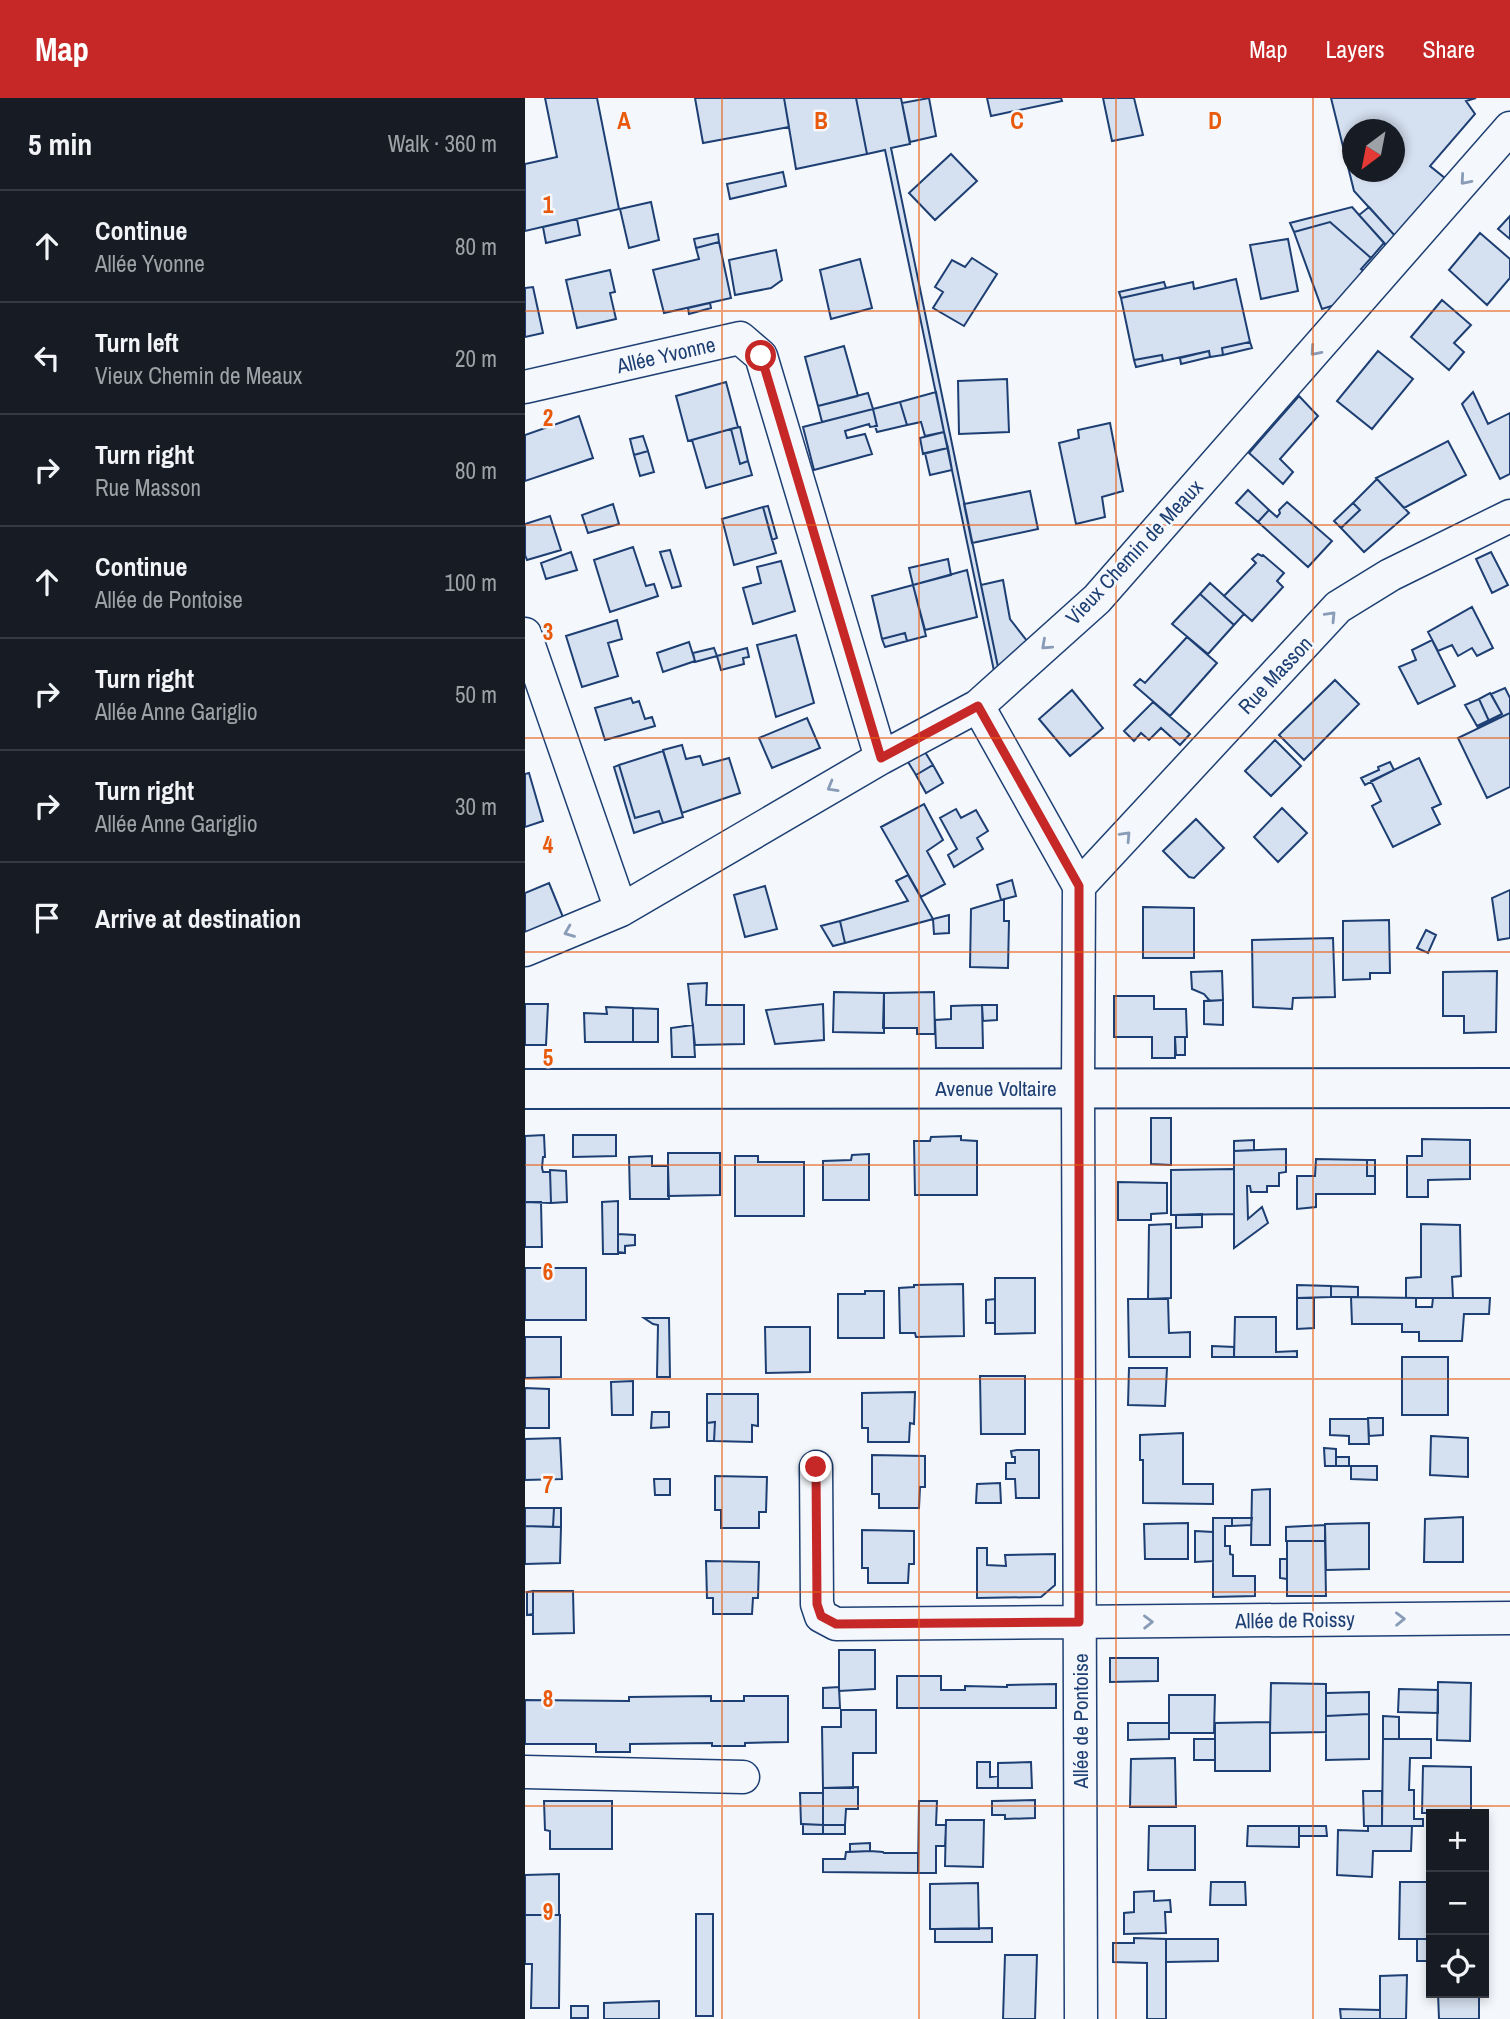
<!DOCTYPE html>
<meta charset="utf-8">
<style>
body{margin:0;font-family:"Archivo Narrow",sans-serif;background:#242831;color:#f1f3f6}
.controls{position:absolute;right:21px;bottom:21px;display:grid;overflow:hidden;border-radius:0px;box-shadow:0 4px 10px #0003}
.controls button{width:63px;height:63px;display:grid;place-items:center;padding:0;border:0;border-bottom:2px solid #363941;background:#171b24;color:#f1f3f6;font:35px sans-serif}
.compass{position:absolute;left:817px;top:21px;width:63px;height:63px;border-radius:50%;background:#171b24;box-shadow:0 4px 10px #0003;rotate:212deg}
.stop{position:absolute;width:21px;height:21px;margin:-16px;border:5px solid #c62828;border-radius:50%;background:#fff}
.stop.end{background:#c62828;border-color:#fff;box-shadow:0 2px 7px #0008}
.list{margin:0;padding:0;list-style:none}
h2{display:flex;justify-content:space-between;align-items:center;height:91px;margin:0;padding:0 28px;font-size:30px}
h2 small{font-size:23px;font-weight:400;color:#9ea1a6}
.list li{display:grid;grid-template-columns:46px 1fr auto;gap:21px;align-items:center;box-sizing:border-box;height:112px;padding:0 28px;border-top:2px solid #363941}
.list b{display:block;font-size:26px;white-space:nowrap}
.list p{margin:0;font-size:23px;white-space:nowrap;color:#9ea1a6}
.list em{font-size:23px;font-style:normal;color:#9ea1a6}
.icon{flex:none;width:38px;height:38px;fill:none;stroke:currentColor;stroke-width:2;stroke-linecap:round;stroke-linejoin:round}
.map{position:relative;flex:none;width:985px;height:1921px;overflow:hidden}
header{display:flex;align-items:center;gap:42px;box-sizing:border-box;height:98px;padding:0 35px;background:#c62828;color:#fff}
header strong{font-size:33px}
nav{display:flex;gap:38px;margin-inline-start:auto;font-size:24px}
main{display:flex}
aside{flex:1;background:#171b24}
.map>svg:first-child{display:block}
</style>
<header>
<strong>Map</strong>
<nav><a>Map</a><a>Layers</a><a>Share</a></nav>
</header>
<main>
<aside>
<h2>5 min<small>Walk · 360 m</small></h2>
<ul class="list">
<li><svg class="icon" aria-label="ahead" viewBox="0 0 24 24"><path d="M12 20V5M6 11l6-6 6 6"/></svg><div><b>Continue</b><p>Allée Yvonne</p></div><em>80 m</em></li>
<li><svg class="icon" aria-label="left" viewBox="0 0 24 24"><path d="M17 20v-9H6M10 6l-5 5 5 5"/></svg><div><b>Turn left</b><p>Vieux Chemin de Meaux</p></div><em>20 m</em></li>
<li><svg class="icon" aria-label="right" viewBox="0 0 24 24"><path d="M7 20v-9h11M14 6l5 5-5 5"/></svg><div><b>Turn right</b><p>Rue Masson</p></div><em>80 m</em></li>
<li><svg class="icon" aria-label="ahead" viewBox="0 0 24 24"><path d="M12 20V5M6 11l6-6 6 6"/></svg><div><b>Continue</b><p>Allée de Pontoise</p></div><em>100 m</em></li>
<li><svg class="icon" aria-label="right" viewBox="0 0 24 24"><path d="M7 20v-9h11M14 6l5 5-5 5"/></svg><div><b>Turn right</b><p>Allée Anne Gariglio</p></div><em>50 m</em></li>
<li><svg class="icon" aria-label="right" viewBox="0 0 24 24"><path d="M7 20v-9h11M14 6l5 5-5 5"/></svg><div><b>Turn right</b><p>Allée Anne Gariglio</p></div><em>30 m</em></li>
<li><svg class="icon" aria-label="arrive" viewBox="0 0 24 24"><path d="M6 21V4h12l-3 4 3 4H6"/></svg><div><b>Arrive at destination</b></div></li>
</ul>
</aside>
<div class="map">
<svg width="985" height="1921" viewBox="0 0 985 1921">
<rect width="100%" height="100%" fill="#f4f7fb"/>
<!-- building -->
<path fill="#d5e0f0" stroke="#1d3f73" stroke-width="2" fill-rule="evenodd" d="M20,0h52l22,111 -94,22v-67l32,-7z
M170,0h89l5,29 -86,16z
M259,0h72l11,56 -71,15z
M331,0h45l9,46 -19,4 107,519 -4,4 -109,-521 -18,4z
M404,0l7,38 -26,6 -8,-39z
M462,0h74l1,3 -71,15z
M578,0h31l9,37 -31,6z
M806,0h145l-10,3 9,13 -45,52 16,13 -50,58 -42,-46zM828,32h42v42h-42z
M426,56l26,27 -42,39 -26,-27z
M258,74l3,14 -56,13 -3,-15z
M126,104l8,38 -30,8 -9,-39z
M827,109l32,36 -13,15 -41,-36 -36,10 -4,-9z
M844,109l27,30 -9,9 -28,-31z
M985,118v23l-12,-10z
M52,121l3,16 -34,8 -3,-16z
M805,124l41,36 -10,11 4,3 -27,32 -16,5 -28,-77z
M955,135l30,26v19l-23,27 -38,-35z
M193,136l1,8 -23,6 -2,-9z
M763,141l10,52 -37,8 -11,-54z
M194,144l12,56 -67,15 -11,-43 46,-11 -3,-11z
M251,152l6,30 -11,8 -36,7 -6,-35z
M447,160l25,16 -33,52 -31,-18 10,-16 -8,-5 17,-27 13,7z
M335,161l12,49 -41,11 -11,-49z
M85,172l5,22 -5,1 6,26 -39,9 -11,-48z
M711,181l14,63 -28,6 1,7 -13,2 -1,-6 -46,10 -1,-6 -28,5 -13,-62 72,-16 1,7z
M639,184l2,6 -45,10 -2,-6z
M8,189l10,46 -18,4v-49z
M917,202l29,25 -17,18 10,9 -15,18 -38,-33z
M185,205l1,5 -22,6 -1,-6z
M725,244l2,6 -29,7 -1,-7z
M319,248l14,50 -40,10 -13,-49z
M684,253l1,6 -29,7 -1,-6z
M853,253l35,28 -41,50 -35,-28z
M637,257l1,6 -27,6 -2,-7z
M482,281l2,53 -50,2 -1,-53z
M201,284l12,45 -50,14 -12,-45z
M411,294l8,40 -19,4 -4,-14 -14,3 -7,-23z
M948,294l15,32 22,-11v61l-10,5 -38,-75z
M343,295l5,16 -51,13 -4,-16z
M774,298l19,20 -38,43 13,13 -10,12 -34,-31z
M375,304l7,23 -30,7 -2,-6h2l-4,-17z
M348,311l4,17 -7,1 -1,-3 -24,7 2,7 18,-4 7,20 -58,16 -11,-43z
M54,318l14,42 -68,23v-46z
M585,325l13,68 -21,6 3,20 -29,7 -17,-81 20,-5 -1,-8z
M215,329l8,34 -8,3 -9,-35z
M206,331l9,35 8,-3 4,14 -46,13 -14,-48z
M419,334l4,16 -25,6 -3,-16z
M118,338l5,15 -14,4 -4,-16z
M923,343l18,34 -62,33 -28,-30z
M423,350l4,22 -22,5 -5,-22z
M123,353l6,21 -14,4 -6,-21z
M852,381l32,34 -45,39 -23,-24 19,-18 -7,-7z
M723,392l21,20 -11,12 -22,-19z
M505,393l8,38 -66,14 -8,-39z
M762,404l45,39 -24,26 -50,-45 11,-12 8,7 3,-4 -1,-3z
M828,405l7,7 -19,18 -7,-7z
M88,406l6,20 -31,9 -6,-18z
M243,408l9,32 -5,2 -9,-33z
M238,409l13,46 -42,12 -12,-46z
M25,418l11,34 -34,10 -2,-5v-31z
M108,449l13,39 8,-2 4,12 -48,16 -16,-52z
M145,452l11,36 -9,2 -12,-36z
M46,454l6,18 -31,9 -5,-16z
M966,454l17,33 -16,8 -16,-34z
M733,456l4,2 1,-1 21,18 -7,8 6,6 -31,34 -28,-25 32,-33 -4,-4z
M423,461l3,16 -38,10 -4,-17z
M256,463l14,50 -42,13 -10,-36 18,-5 -4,-16z
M442,472l10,47 -52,13 -12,-45z
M478,482l7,39 17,22 -29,26 -17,-82z
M685,485l34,31 -10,11 -34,-31z
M388,487l13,51 -19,5 -2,-8 -23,6 -10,-43z
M675,496l34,31 -26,29 -36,-30z
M947,509l21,41 -16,8 -5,-8 -14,8 -6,-11 -14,6 -10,-19z
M92,522l5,19 -14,4 10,33 -36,11 -16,-51z
M380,535l2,8 -22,6 -3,-8z
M271,537l18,68 -38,14 -19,-72z
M662,539l30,26 -47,53 -36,-31 6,-6 5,4z
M907,542l23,46 -37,18 -19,-37 17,-7 -4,-10z
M164,544l6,19 -32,11 -6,-19z
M189,550l3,8 -22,6 -2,-9z
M222,550l2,9 -6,1 1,6 -23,6 -4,-14z
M810,582l24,24 -55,56 -25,-25z
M980,590l5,10v15l-32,15 -1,-2 25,-12 -11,-20z
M547,592l31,38 -33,28 -31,-37z
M965,595l12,21 -13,7 -10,-22z
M106,600l2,5 6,-2 6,18 7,-2 3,9 -50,14 -10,-32z
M954,601l10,22 -12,5 -12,-21z
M628,604l37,32 -10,11 -19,-17 -12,12 -8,-7 -7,8 -10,-10z
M985,615v74l-23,11 -29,-60z
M282,620l13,30 -48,20 -13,-30z
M750,642l26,26 -30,30 -26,-25z
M157,647l4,14 14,-3 3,9 26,-7 11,35 -58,20 -19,-63z
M138,653l20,66 -20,6 -4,-12 -24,7 -16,-53z
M400,654l8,13 -17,10 -8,-13z
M894,660l22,46 -9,4 8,16 -47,23 -21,-41 9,-5 -10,-20z
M865,664l4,8 -29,15 -4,-7 18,-8 -1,-3z
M94,667l16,53 24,-7 4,12 -29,10 -20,-66z
M408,667l10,18 -17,10 -10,-18z
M4,675l14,48 -18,6v-53z
M399,706l19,36 -16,11 18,33 -24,13 -40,-70z
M757,710l25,25 -29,29 -24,-25z
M431,711l5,9 15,-8 12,21 -11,7 6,11 -29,18 -6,-12 9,-6 -17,-31z
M671,721l28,29 -30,30 -5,-1 -26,-26z
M383,777l25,44 -88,24 -5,-22 68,-20 -12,-20z
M487,782l4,16 -15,4 -4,-15z
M24,785l16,39 -40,16v-45z
M240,788l12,43 -32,8 -11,-42z
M985,792v48l-12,2 -6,-42z
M479,801v22h5l-1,47 -38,-1 1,-58z
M618,809l51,1v50h-51z
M424,817v18l-15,1 -1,-15z
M864,822l1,53h-20v6l-27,1v-59z
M315,823l5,22 -12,3 -12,-20z
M901,832l10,5 -8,18 -11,-5z
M808,840l2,59 -42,1 -1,11 -39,-2 -1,-67z
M697,873l1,29 -13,1 -6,-7 -12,-5 -1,-17z
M972,873l-1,61 -32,1v-17h-21v-44z
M182,885l-1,22h38v39l-49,1 -7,-61z
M309,894l50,1v40l-51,-1z
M409,894l1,42h-18v-6h-34l1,-35z
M589,898h40v13h32l1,28h-12v21h-23v-21h-38z
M698,902v25l-19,-1v-23z
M0,906h23l-2,41h-21z
M298,906l1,36 -49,4 -9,-34z
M457,907h15v15l-14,1z
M457,907l1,43h-47l-1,-28 16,-1v-13z
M81,909l27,1v34h-48l-1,-29 23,1z
M108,910l25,1v33h-25z
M168,927l2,32h-23l-1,-29z
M650,939h10v18h-9z
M626,1020h20v47l-20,-1z
M19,1037l1,22h-2l-1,11 1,4h7l1,31 -26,-1v-66z
M48,1037h43v21l-43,1z
M436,1038v4l16,1v54h-62l-1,-54h16l1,-4z
M897,1041l48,1v39l-42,1v17h-21v-41h15z
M729,1042v10l-20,1v-10z
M761,1051v23l-7,1v13h-12v6h-16l-1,-6h-3l1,33 14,-12 6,16 -34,25v-97z
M143,1055h52v42l-52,1z
M344,1056v46h-46v-39l28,-1 1,-5z
M127,1058v10h16l1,33h-39l-1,-42z
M210,1058h23v6h46v54h-69z
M791,1061l51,1v16h8v18h-59v13l-19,2v-33h18z
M842,1062h8v16h-8z
M709,1071v45l-63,1v-45z
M25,1072l16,1 1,31 -16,1z
M593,1084l49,1v30l-16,1v6h-33z
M93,1103v53h-15l-1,-52z
M0,1104h16l1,45h-17z
M677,1116v13l-26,1v-13z
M646,1126v74l-23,1 1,-74z
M896,1126l39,1 1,51 -9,1 1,21h-47v-20l15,-1z
M93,1136l17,1v10l-10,1v7l-7,-1z
M0,1170h61v52h-61z
M470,1180h40v55l-40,1z
M438,1186l1,52 -48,1 -1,-4h-15l-1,-45 15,-1v-2z
M772,1187l34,1v11l-34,1z
M806,1188l27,1v10h-27z
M340,1193h19v47h-46v-44h27z
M826,1199l65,1v9h16l1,-9h57l-1,16h-25l-2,27h-43v-9h-17v-8h-50z
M772,1200h17v30l-17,1z
M470,1201v24h-9v-23z
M603,1201h40l1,34 21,-1v25h-61z
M710,1219h41v35l21,-1v6h-63z
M119,1220h25l1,59h-13l1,-52 -5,-1z
M240,1229h45v45l-44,1z
M0,1239h36v40l-36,1z
M687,1248l22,1v10h-22z
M877,1259h46v58h-46z
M604,1270h38l-2,38 -37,-1z
M455,1278h45v58h-44z
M108,1283v34h-21l-1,-33z
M0,1290l24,1v39h-24z
M390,1294l-1,32 -4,-1 -1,19h-41v-14h-6v-35z
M182,1296h51v32l-6,-1v17l-38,-1 1,-19 -8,1z
M127,1314h17v15l-18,1z
M843,1320h15v17l-14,1z
M805,1321h38l1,25h-20v-8l-19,-1z
M190,1324l-1,19h-7v-18z
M658,1335v51h30v20l-70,-1v-43h-3v-25z
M906,1338l37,2v39l-38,-2z
M35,1340l2,41 -37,1v-41z
M799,1350l12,1v17h-11z
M492,1352h22v48h-23l-1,-19h-9v-16h9v-6h-3l-1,-6z
M347,1357l53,1v31h-5l-1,21h-40v-14h-7z
M811,1359h13v9h-13z
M826,1368h26v14l-26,-1z
M190,1378l52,1 -1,35h-7v16h-38v-18h-6z
M129,1381h16v16h-15z
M475,1385l1,20h-25l1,-19z
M745,1391v56h-19l1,-55z
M0,1410h29l-1,19 -28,-1z
M29,1410h7v19h-8z
M938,1419v45h-39l1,-43z
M688,1420h19v8h-7v20h5v8l3,1v21h22v20l-42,1z
M707,1420h20l-1,7 -19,1z
M663,1425v36h-43l-1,-35z
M844,1425v46l-43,1 -1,-46z
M800,1427v16h-39v-14z
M0,1428l36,1 -1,36 -35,1z
M337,1432l52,1v33h-5l-1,19h-40v-15h-6z
M670,1433l18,1v29l-18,1z
M762,1443h38l1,55h-39z
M452,1450h10v17l19,1 -1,-11 50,-1v31l-14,12 -64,1z
M755,1461h7v20l-7,-1z
M181,1463l53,1 -1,36h-5l-1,16h-39v-16h-6z
M8,1493v23l-6,1v-23z
M8,1493h40l1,42 -41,1z
M314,1552h36v39l-36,2z
M585,1560h48v23l-48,1z
M372,1578h44v14h24v-4l42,1v-2l49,-1v24h-159z
M913,1584l33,1 -1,58 -33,-1z
M746,1585l55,1v48l-56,1z
M314,1589l1,21h-17v-20z
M874,1591l39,1v23l-40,-1z
M844,1594v22l-43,2v-23z
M644,1597h46l-1,38h-45z
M186,1598v5h33v-5h44v46l-43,1v3h-33v-3l-82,1v8h-34v-8h-71v-44l104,1v-4z
M316,1612h35v43h-23v35h-30l-1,-61h19z
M844,1616v45l-43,1v-44z
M858,1618l16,1v22h-16z
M745,1624v49h-55v-48z
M603,1625h41v16l-41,1z
M669,1641h21v21h-21z
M858,1641h48v19h-21l-1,32h5v29h9v7h-41z
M650,1660l1,49h-46l1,-48z
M452,1664h13v15l8,-1v12h-21z
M506,1664l1,26h-34v-25z
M898,1668l48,1v46h-49z
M333,1689v22h-12l-1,16h-22v-37z
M838,1693h19v35h-18z
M275,1695h23v32l-22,-1z
M510,1702v18l-30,1v-4h-13v-14z
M19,1703h68v48h-62v-18l-5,-1z
M394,1703h18l-1,24h10l-1,21h-9v27h-18z
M421,1722h38l-1,47 -38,-1z
M278,1726l20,1v9h-20z
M298,1727h22v9h-22z
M624,1728h46v44h-47z
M723,1728h51v21l-52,-1z
M774,1728h27l1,10h-28z
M843,1728h44l-1,25h-38l-1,26 -35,-2 1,-45 30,1z
M345,1745v8l-20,1v-8z
M345,1753l13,1 1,1h34v20l-95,-1v-13h22l1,-7z
M34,1776v41h-34v-40z
M686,1784h34l1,23h-36z
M875,1784h31v57h-32z
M453,1785l1,46h-49v-45z
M629,1793v10l16,-1 1,12h-6l1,21 -42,1v-21l10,-1v-20z
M171,1816h17v102h-17z
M0,1817h35l-1,93h-28l1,-44h-7z
M467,1830v14h-57v-13z
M609,1840l32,1v80h-19v-56l-34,-1v-19h21z
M641,1841h52v22l-52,1z
M892,1841h14v22h-14z
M480,1857h32l-2,64h-32z
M882,1877l-1,44h-26v-43z
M913,1895h41v26h-40z
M134,1903v18h-55v-16z
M46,1908h17v12h-17z
M815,1911l40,1v9h-39z"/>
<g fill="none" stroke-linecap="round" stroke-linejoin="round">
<defs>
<path id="street" d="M0,289l215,-49 21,18 120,402
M0,536l96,276
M453,608l101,180 -1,202 3,931
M554,788l259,-279 52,-32 120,-59
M0,852l96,-40 260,-152 97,-52 119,-107 413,-471
M291,1369l1,137 4,12 15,8 674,-6
M0,1674l218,5"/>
<path id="secondary" d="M0,991l985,-1"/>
</defs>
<!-- street casing -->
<use href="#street" stroke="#1d3f73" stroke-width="35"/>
<!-- secondary casing -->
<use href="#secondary" stroke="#1d3f73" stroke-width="42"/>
<!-- street -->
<use href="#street" stroke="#f4f7fb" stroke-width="32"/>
<!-- secondary -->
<use href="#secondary" stroke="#f4f7fb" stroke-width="38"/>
</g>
<!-- one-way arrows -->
<defs><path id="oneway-chevron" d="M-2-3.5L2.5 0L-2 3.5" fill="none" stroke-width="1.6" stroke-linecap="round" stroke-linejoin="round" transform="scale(1.75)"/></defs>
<g stroke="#889bb7">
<use href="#oneway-chevron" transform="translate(940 82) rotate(131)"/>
<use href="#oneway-chevron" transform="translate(790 253) rotate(131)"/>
<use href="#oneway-chevron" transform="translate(806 518) rotate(-46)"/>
<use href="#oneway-chevron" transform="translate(521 547) rotate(138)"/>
<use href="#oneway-chevron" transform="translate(307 689) rotate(150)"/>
<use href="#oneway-chevron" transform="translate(601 738) rotate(-47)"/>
<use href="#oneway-chevron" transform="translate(44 834) rotate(158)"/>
<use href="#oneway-chevron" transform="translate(875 1521) rotate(-1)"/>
<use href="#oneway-chevron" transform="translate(623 1524) rotate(-1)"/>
</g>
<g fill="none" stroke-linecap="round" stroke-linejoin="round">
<!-- route -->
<path stroke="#c62828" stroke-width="9" d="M236,258l120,402 97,-52 101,180v736l-243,2 -15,-8 -4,-12 -1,-137"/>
</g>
<!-- grid -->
<path fill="none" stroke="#e8590c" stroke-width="2" stroke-opacity="0.55" d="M197,0v1921M394,0v1921M591,0v1921M788,0v1921M0,213h985M0,427h985M0,640h985M0,854h985M0,1067h985M0,1281h985M0,1494h985M0,1708h985"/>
<g text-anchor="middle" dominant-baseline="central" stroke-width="5" stroke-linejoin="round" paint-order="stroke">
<!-- street labels -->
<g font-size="21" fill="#1d3f73" stroke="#f4f7fb">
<text transform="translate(141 257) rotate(-13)">Allée Yvonne</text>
<text transform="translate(609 454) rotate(-47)">Vieux Chemin de Meaux</text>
<text transform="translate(750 577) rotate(-47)">Rue Masson</text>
<text x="471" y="990">Avenue Voltaire</text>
<text transform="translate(770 1522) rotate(-1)">Allée de Roissy</text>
<text transform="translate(555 1623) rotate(-90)">Allée de Pontoise</text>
</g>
</g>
<g font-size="23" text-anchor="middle" font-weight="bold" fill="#e8590c" stroke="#f4f7fb" stroke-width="5" stroke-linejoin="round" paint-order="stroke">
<text x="99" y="31">A</text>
<text x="296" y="31">B</text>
<text x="492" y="31">C</text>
<text x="690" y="31">D</text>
<text x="23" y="115">1</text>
<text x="23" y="328">2</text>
<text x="23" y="542">3</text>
<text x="23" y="755">4</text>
<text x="23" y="968">5</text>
<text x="23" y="1182">6</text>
<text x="23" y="1395">7</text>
<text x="23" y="1609">8</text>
<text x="23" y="1822">9</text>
</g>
</svg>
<div class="controls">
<button>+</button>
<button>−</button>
<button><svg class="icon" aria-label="locate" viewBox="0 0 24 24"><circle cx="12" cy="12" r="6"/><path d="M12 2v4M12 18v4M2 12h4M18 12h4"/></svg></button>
</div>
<svg class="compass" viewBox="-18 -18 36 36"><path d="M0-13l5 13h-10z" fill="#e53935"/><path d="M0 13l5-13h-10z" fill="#9ea1a6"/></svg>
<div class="stop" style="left:236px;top:258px"></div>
<div class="stop end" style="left:291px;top:1369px"></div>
</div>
</main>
